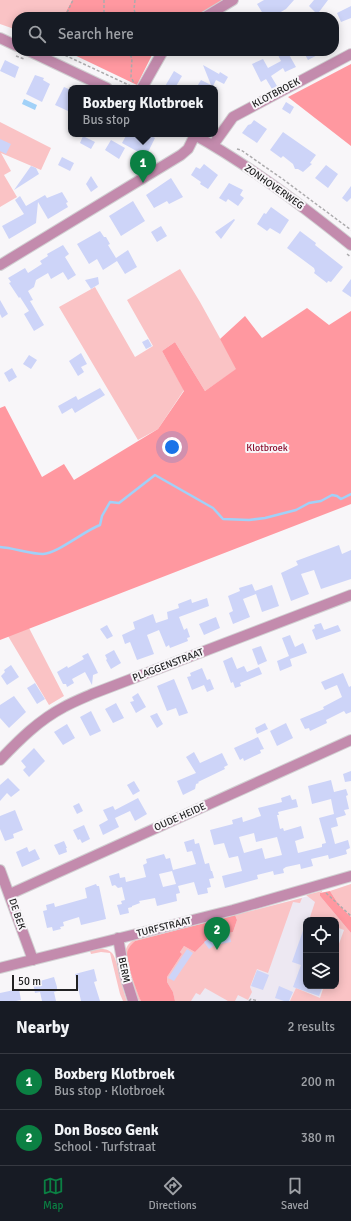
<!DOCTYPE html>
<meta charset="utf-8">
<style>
body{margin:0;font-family:Signika,sans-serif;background:#242831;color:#f1f3f6}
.controls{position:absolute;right:12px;bottom:12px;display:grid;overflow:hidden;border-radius:8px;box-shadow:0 2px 10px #0003}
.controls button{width:36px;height:36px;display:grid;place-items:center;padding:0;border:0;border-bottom:1px solid #363941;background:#171b24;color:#f1f3f6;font:20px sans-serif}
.scale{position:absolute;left:12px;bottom:10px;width:66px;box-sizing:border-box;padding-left:4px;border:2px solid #222223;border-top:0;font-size:11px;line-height:14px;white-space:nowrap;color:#222223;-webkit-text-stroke:3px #f8f6f9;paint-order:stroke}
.you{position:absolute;left:172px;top:447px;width:14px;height:14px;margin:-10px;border:3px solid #fff;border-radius:50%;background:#1a73e8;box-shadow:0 0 0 6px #1a73e833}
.badge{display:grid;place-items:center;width:26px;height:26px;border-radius:50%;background:#0b8043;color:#fff;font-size:13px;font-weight:700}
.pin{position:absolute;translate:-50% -33px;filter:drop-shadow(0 1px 2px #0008)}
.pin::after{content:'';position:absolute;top:21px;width:14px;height:12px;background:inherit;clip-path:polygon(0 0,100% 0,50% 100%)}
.popup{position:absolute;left:68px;top:85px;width:150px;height:52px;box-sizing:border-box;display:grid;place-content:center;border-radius:8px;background:#171b24;filter:drop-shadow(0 1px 3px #0005);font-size:13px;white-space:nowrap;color:#9ea1a6}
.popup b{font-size:15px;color:#f1f3f6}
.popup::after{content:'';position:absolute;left:50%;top:100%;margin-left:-8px;border:8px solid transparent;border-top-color:#171b24}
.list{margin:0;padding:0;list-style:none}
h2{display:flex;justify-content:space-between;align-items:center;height:52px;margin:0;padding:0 16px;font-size:17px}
h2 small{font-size:13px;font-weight:400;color:#9ea1a6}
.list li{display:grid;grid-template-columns:26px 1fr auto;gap:12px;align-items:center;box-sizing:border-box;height:56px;padding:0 16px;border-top:1px solid #363941}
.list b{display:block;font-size:15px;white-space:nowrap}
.list p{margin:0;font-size:13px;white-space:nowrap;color:#9ea1a6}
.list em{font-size:13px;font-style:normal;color:#9ea1a6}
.icon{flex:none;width:22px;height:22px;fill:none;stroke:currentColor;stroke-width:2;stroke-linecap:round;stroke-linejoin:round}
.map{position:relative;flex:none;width:351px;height:1001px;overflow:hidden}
.search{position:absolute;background:#171b24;box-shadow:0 2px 10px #0003;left:12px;right:12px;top:12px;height:44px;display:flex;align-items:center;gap:10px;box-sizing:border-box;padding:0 14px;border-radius:16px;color:#9ea1a6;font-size:15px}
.sheet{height:164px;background:#171b24}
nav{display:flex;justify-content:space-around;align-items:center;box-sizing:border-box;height:56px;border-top:1px solid #363941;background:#171b24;font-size:11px;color:#9ea1a6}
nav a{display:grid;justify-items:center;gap:2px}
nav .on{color:#0b8043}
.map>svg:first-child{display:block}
</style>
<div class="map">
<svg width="351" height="1001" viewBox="0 0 351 1001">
<rect width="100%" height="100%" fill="#f8f6f9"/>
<!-- built -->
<path fill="#ede8f2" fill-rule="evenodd" d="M320,893v3l31,37v68h-210l-6,-60zM306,920h30v66h-30z"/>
<!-- green -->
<path fill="#fac3c5" d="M0,0h72l-9,17h-46v13l-17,-6z
M0,122l51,26 -10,22 -40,-17 10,18 -7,4 13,22 -17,10z
M180,269l20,33 37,67 -32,22 -30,-49 -13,9 22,39 -26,39 -20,11 -79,-133 36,-20 40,70 18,-11 -26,-46z
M29,628l35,68 -15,9 -41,-69z
M351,884v33l-12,-12 -9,-14z
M322,891v1l-2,1v3l31,37v68h-61l6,-13 24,10 4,-12h12v-34l8,-22 -8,-3v-7h-19l-7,-3 5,-15 -9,-7z
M302,898l-2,5 -7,-1 -25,71 -11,-4 -7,18 2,5 -4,8 -10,-5 -3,6h-7l-23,-13 -5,7 -4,-2 -5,8h-16l-2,-9 -6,-10v-5l15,-23 -2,-2 4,-6 11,6 15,-15 23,-5 4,-12 -2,-5z
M199,923v1l-64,17 -8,13 9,34 5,13h-2c-5,-10 -16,-42 -13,-52 2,-6 7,-9 12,-11z
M100,949c4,0 8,0 12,4 6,7 10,37 15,48h-4l-3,-7 -10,-41 -9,-1 -10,2 -1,-3z"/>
<!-- forest -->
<path fill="#ff98a0" d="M72,0h152l-28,17h-133z
M66,51h88l-17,34z
M351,64v82l-63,-49z
M307,308l22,17 22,-14v193l-351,136v-232l5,-2 37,71 22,-13 10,16 84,-51 26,-38 -22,-40 13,-9 30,49 31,-22 -16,-30 25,-23 17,22z
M330,891l9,14 12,12v16l-31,-37v-3z
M235,915l2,5 -4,12 -23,5 -15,15 -11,-6 -4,6 2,2 -15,23v5l6,10 2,9h-34c-4,-8 -14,-38 -14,-46 0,-6 4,-10 8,-14z"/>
<!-- water -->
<path fill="#a1d1f8" d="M24,99l13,6 -2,5 -13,-6z"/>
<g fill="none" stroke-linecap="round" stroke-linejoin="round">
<!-- stream -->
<path stroke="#a1d1f8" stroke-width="2.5" d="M0,547c14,1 30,7 43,7 15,-1 41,-23 57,-29l2,-9 8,-14 9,1 36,-28 58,33 10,11 26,1 16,-2 31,-8 13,-7 12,-2 11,-6 5,1 4,3 10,-5"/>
</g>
<!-- building -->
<path fill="#cdd4f8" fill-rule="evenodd" d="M264,0h30l-8,9 -14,8h-7l-8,-13z
M314,0h14l-9,12h-4l-6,-6z
M351,6v12l-10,4 -4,-9z
M287,51l9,16 -11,5 -2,-4 -12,8 6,10 -5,3 -6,-10 -5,3 -9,-18 11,-5 5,9 13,-7 -3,-6z
M303,51h22l-17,9z
M5,60l14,7 -4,11 -15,-7z
M203,65l16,9 1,-2 8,5 -4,7 -8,-4 -3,6 4,2h-21l5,-8 10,5z
M174,71l8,5 -7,12h-11z
M35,75l9,3 -1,2 7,4 -8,18 -16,-8z
M64,87l7,3v15l-3,6 -13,-6z
M286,102l8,5 -4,7 -8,-5z
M254,120l13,9 -10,14 -15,-10 6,-8 3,-1z
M283,132l33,23 -6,8 2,1 -9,8 -5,-3h-3l-2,-5 -10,-8 -2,2 -11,-8z
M127,134h21l7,4 -7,14 -4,-2 -2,4 -20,-11z
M83,136l12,6 -4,7 -11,-6z
M0,139l11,5 -5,10 -6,-3z
M111,140l14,8 -6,11 -14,-9z
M62,157l12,6 -4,8 -12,-6z
M204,164l14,11 -10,14 -8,-5 1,-2 -10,-7 5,-8 4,2z
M326,165l12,9 -10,14 -13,-10z
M31,166l5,2 3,6 -25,16z
M91,176l7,11 -7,5 -5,-8z
M171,178l12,19 -14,7 -2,-3 -13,7 -8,-13z
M229,183l14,7 -3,5 4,3 -6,8 -10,-7 -2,3 -7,-4z
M351,186v12l-4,4 -5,-4z
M62,192l6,10 -2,1 2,4 -20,12 -10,-17 -2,21 -27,16 -7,-13 22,-12 -9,-14 5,-4 6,10 19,-11 2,3z
M133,201l12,20 -24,15 -12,-20z
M271,207l18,13 -9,14 -10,-6 -3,3 -10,-7 7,-11 2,1z
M234,219l1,1 -14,19 -6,-7z
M161,226l6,10 -10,6 -6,-10z
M100,231l4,6h2l4,7 -2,1 8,13 12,-8 9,17 -12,7 -8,-13 -14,9 -6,-11 -8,5 -12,-20z
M300,231l16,12 -1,2 28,22 -12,15 -3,-1 -1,2 -13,-10 1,-2 -1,-3 -27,-20z
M63,245l6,9 -4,3 11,18 -8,5 -5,-8 -12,7 -3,-6 -12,7 -2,7 -6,4 5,9 -3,1 14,24 -10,6 -10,-17 5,-3 -9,-14 -1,1 -10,-15 2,-1 -3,-4 17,-10 3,5 14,-9 -2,-3 8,-5 -1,-2z
M98,277l1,7 -8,5 -6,-9z
M351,279v18l-9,-6z
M0,300l8,14 -6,4 -2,-4z
M148,339l4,7 -6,3 -4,-7z
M81,353l6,11 -6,3 3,5 -6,4 -9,-15z
M29,355l8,5 -6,9 -8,-5z
M12,368l5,9 -8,5 -5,-9z
M100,388l5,7 -30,18 -3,-5 -10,6 -4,-8 18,-10 2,4z
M339,545l3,9 9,-4v29l-30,10 -7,-19 -13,4 8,20 -18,7 -10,-28 17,-8 -2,-4z
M252,584l3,7 17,-6 7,21 -17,6 -6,-18 -13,5 7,18 -17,7 -4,-11 4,-2 -5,-15 12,-5 -1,-3z
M207,598l2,8 -30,11 5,13 3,-2 3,9 -3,1 1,3 -18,7 -1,-3 -3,2 -7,-17 -12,5 7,19 -17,6 -7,-18 -5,2 -3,-9 13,-6 -2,-7 20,-8 3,9 12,-4 -1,-7 12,-4 -1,-4 13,-5 1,4z
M216,617l4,11 -16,7 -5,-11z
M321,623l3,7 14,-5 3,6 -25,9 -4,-10 3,-2 -1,-3z
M107,625l6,11 -6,3 -7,-10z
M290,635l5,12 8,-4 4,10 -17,6 2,7 -12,5 -3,-10 12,-5 -7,-18z
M261,646l6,15 -9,4 -6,-16z
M114,650l7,13 -10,6 -5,-9 1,-1 -2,-4z
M88,653l10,20 -5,2 -1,10 -7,-13 -13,7 2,4 -7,4 -1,-3h-3l-6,-12 10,-6 1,2 16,-9 -2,-3z
M232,657l5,12 7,-3 3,6 12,-5 3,7 -22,9 1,3 -6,2 -2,-6 -2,1 -8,-22z
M11,665l8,12 -12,8 -6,-9 4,-4 -1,-2z
M202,668l5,12 3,-1 4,10 -7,3 -3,-7 -12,5 -5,-13 4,-1 -1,-3z
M343,673l6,14 2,-1v26l-5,2 -2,-3 -18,9 1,3 -17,8 -1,-3 -4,1 -5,-10 24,-10 -1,-2 19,-10 -5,-12 -12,5 -4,-8z
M174,679l14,34 -9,3 -3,-8 -9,3 -10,-25z
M35,683l10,16 -8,5 -10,-16z
M138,693l8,14 -10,6 -6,-11 4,-1 -2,-4z
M14,696l12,16 -17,16 -9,-10v-13z
M116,703l8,15 -11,5 -8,-14z
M91,711l10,20 -11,5 -10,-19z
M157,713l6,11 -6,4 -7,-12z
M265,723l3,6 -11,5 -2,-6z
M286,723l7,15 -16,8 -7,-15z
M67,724l8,14 -12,7 -9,-13z
M258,737l6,12 -4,1 1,3 -17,8 -1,-3 -3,2 -6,-12z
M34,748l11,13 -16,16 -6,-7 3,-3 -5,-6z
M194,752l6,11 22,-10 6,12 -4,2 1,2 -27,13 1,1 -3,1 -1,5 -12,6 -6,-14 19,-8 -10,-16z
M351,771v10l-6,1 -2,-8z
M8,778l12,12 -9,7 -4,-4 -7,8v-16z
M331,780l3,12 12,-3 2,6 -2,1 3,13 -5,1 2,5 -10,3 2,8 -7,2 4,16 13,-4 2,8 -4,2 1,4 -18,5 -1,-4 -17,4 2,7 -12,3 -1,-5 -14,3 -3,2 1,4 -10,2 -1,-4 -16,4 1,4 -33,9 -3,-12 20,-5 -4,-15 -9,2 -5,-15 -10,2 -4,-15 23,-6 -1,-4 10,-3 1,5 18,-6 -3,-8 24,-6 -1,-4 9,-3 2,5 4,-1 2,8 -20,5 1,3h-2l3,14 3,-1 1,3 17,-5 3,12 -9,3 3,12 24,-6v-3l4,-1 -7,-25 15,-4 -3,-15 -19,5 -4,-18zM254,833l2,9 21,-5 5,18 -17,4 -3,-11 -18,5 -5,-16z
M134,781l6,10 -7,4 -6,-10z
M138,798l9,16 -12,7 -5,-10 -15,7 4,9 -16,8 -4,-10 9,-5 -5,-10 10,-4 2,4z
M79,803l4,8 -6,3 -4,-8z
M15,810l8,20 -10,4 1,4 -9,3 -5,-12v-13z
M84,825l6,14 -8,4 -2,-4 -2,1 -5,-10z
M194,839l1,5 4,-1 6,21 4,-1 2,8h1l2,7 -5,1 2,8 -4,1 1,5 -10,2 -4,-13 -16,4 2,7 -4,1 1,7 -20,5 -2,-8 -16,3 1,2 -8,3v1l-4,1 1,5 -9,2 -3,-10 5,-1 -1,-3 4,-1 -3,-13 -4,1 -3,-3 -3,1 -3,-10 10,-3 1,5 5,-1 1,5 20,-5 -3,-12 4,-2 -1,-4 18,-5 2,5 4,-1 3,12 23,-6 -4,-13 -5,1 -3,-10zM172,871l4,13 -13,3 -4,-13z
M64,841l3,7h-1l1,4 -8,3 -5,-10z
M27,847l2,5 6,-3 5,10 -18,8 -6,-15z
M96,884l1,2h2l7,33 -25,6 -2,-8 -16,5 1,4 -4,1 1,2 -8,2 -1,-4 -5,1 -4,-17 4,-1 -1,-5 8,-2 1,4 32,-9 -2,-10z
M305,925h1v61h17l-4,10 -26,-9 8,-22 -9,-3z
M229,932l2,10 -16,3 -6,4 -5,-7 10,-7z
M187,949l6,4 -19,28 -6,-3z
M94,969l3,12 -3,1 6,19h-19l-6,-27z
M257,970l12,5 -6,15 -12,-4z
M54,977l3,10v4l-3,1 2,9h-14l-2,-9 -5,1 -2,-10z
M279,986l14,6 -4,9h-5l-9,-3z
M19,989l2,11 -5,1h-16v-8z"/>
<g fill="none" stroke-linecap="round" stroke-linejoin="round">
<defs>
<path id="minor" d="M205,17l28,-17
M0,38l17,8
M29,51l78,37
M142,88l21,-37
M193,134c56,31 108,71 158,111
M213,145l20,-28 118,-63
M0,265l181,-110 7,-6 7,-14
M0,760c19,-20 39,-40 64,-53 9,-5 19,-9 28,-13l259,-99
M0,870l33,90
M10,894l341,-154
M118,938l7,38 8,25
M0,968l233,-58 118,-34"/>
</defs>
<!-- minor casing -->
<use href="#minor" stroke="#d1d0d2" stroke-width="12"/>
<!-- path -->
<path stroke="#acabad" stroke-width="1.5" stroke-dasharray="3 2" stroke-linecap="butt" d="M104,0v12l3,5
M135,0l-1,9 2,8
M65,17l8,-17
M56,51l77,36
M127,51l5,7 -1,19 3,6
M16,56l8,3
M176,134l8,2
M237,149l4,1 43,30 67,50
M347,254l4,3
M326,893l25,23
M249,1001l2,-2 7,2"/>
<!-- minor -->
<use href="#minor" stroke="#c38bad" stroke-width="10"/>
</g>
<g text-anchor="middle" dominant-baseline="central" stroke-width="4" stroke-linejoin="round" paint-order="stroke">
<!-- street labels -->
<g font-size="10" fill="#222223" stroke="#f8f6f9">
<text transform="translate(276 93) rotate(-28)">KLOTBROEK</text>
<text transform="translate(274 187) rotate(35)">ZONHOVERWEG</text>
<text transform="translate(168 665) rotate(-21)">PLAGGENSTRAAT</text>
<text transform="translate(180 817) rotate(-24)">OUDE HEIDE</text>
<text transform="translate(17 914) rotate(71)">DE BEK</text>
<text transform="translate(164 927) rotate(-14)">TURFSTRAAT</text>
<text transform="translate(124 970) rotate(78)">BERM</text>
</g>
<!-- park labels -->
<g font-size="10" fill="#8b102f" stroke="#f8f6f9">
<text x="267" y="448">Klotbroek</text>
</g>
</g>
</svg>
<div class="controls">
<button><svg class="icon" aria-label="locate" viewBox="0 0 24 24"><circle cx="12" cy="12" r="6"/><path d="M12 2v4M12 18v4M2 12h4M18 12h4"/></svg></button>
<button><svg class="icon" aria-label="layers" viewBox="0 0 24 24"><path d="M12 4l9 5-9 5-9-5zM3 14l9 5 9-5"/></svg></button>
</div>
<div class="scale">50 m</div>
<div class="you"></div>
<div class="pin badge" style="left:143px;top:183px">1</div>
<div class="popup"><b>Boxberg Klotbroek</b>Bus stop</div>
<div class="pin badge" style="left:217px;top:950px">2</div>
<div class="search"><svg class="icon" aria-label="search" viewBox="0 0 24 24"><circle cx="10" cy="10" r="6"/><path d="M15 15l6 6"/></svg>Search here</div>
</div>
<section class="sheet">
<h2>Nearby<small>2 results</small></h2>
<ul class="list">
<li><span class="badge">1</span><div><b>Boxberg Klotbroek</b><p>Bus stop · Klotbroek</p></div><em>200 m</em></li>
<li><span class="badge">2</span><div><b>Don Bosco Genk</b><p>School · Turfstraat</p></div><em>380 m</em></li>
</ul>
</section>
<nav>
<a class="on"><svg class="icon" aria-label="map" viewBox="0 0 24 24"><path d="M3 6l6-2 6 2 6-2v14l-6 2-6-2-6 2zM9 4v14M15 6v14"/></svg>Map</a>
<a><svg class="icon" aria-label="directions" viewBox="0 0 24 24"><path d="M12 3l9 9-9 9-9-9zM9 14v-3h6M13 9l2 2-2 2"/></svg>Directions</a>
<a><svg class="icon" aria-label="saved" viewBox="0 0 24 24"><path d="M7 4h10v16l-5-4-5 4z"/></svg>Saved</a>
</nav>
